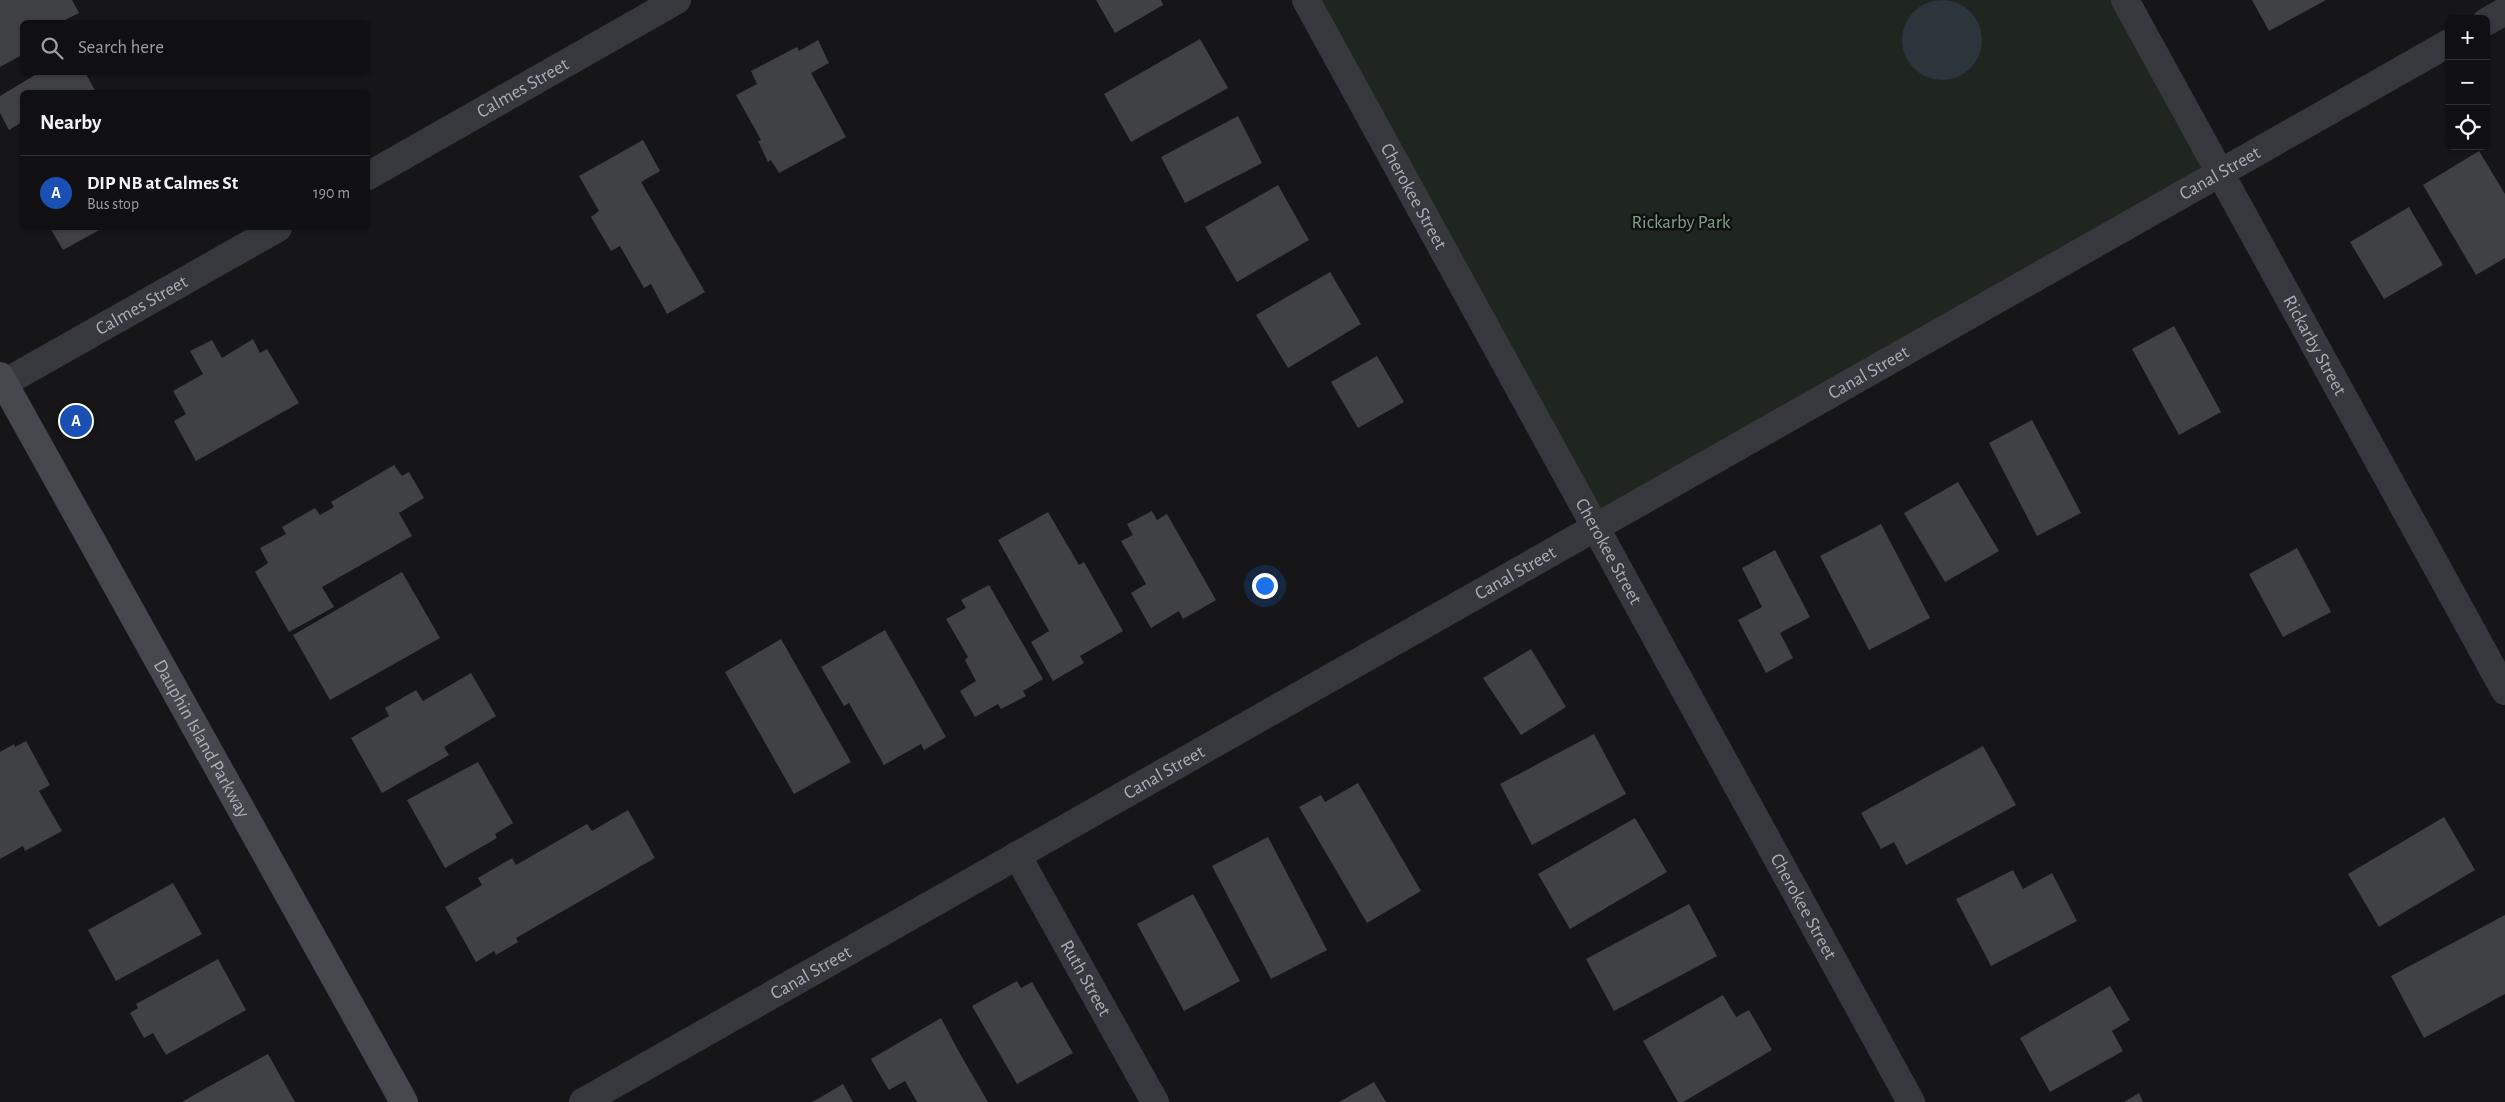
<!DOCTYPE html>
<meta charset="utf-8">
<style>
body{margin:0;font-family:"Alegreya Sans",sans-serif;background:#19191b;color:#f1f3f6}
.controls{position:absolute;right:15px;top:15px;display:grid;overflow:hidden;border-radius:8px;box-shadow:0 1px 4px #0004}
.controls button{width:45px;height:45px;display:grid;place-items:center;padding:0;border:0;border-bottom:1px solid #303032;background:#101012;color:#f1f3f6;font:25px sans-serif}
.you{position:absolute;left:1264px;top:585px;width:18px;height:18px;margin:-12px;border:4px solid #fff;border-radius:50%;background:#1a73e8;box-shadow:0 0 0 8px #1a73e833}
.badge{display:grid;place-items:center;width:32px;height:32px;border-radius:50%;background:#f2b134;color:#fff;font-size:16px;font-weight:700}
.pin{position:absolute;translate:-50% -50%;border:2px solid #fff;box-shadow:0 1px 5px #0006}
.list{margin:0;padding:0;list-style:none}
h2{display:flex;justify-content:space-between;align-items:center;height:65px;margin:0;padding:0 20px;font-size:21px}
h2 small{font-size:16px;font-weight:400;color:#9c9d9f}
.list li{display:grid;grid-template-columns:32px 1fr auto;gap:15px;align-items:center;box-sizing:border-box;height:75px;padding:0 20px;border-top:1px solid #303032}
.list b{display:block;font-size:19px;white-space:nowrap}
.list p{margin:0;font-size:16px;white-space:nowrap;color:#9c9d9f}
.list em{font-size:16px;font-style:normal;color:#9c9d9f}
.icon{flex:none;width:28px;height:28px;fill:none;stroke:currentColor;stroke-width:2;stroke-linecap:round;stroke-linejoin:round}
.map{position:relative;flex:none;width:2505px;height:1102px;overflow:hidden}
.search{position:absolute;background:#101012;box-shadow:0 1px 4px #0004;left:20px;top:20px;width:350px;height:55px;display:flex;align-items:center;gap:12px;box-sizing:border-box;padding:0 18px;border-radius:8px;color:#9c9d9f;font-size:19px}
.panel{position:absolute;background:#101012;box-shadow:0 1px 4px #0004;left:20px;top:90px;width:350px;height:140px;border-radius:8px}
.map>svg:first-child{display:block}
</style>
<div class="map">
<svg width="2505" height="1102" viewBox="0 0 2505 1102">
<rect width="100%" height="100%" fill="#161618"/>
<!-- green -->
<path fill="#1e261f" d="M1306,0h819l95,172 -626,355z"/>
<!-- water -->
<path fill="#2c353c" d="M1902 40a40 40 0 1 1 80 0a40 40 0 1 1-80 0Z"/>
<!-- building -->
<path fill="#404145" d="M0,0h72l7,13 -18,9h-39v33l-22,12z
M1096,0h65l2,5 -48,28z
M2252,0h74l-57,31z
M1200,39l28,49 -97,54 -27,-48z
M818,40l11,23 -18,10 35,64 -67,36 -8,-13 -3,2 -10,-21 3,-1 -25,-45 21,-11 -6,-13 46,-24 2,4z
M40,72h45l11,20h-74v30l-13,8 -9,-17v-17z
M1238,116l24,47 -77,40 -24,-46z
M643,140l17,31 -19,11 64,110 -38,22 -16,-30 -7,4 -24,-42 -9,5 -3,-5 -17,-29 8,-6 -20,-35z
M2479,151l26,43v64l-29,17 -53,-90z
M1278,185l31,55 -72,42 -32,-55z
M2409,207l34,58 -59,34 -34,-57z
M50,228h53l-40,22z
M1330,272l31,52 -73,44 -32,-53z
M2174,326l47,86 -42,23 -47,-86z
M253,339l7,14 7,-4 32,54 -103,58 -22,-40 12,-7 -13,-23 30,-17 -13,-23 22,-11 10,18z
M1377,356l27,46 -46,26 -27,-46z
M2032,420l49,93 -44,23 -48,-93z
M394,465l8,11 7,-4 15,26 -25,15 13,23 -90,51 12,20 -45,25 -34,-60 13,-9 -8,-15 26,-14 -4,-7 33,-19 5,7 14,-8 -3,-5z
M1958,482l41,69 -54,31 -41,-69z
M1152,511l5,9 10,-6 49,86 -33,19 -4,-8 -28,17 -20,-35 15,-9 -25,-43 12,-6 -6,-11z
M1048,512l31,53 5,-3 39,69 -43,25 4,7 -31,18 -22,-39 18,-11 -51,-91z
M1881,524l49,94 -61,32 -49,-94z
M2297,548l34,64 -48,25 -34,-63z
M1775,550l35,67 -30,16 13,25 -27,15 -28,-53 24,-13 -20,-39z
M402,572l38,66 -110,62 -37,-65z
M989,585l54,94 -20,12 3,5 -25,13 -3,-5 -23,13 -15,-26 16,-10 -11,-21 3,-3 -22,-38 20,-11 -5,-8z
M885,630l61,107 -22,13 -3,-6 -37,21 -35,-62 -5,3 -23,-39z
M781,639l70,123 -57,32 -69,-122z
M1531,649l35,58 -45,28 -38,-57z
M471,673l25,43 -52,31 5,8 -67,38 -31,-55 38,-22 -4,-8 31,-18 7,11z
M1594,734l32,60 -94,51 -32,-61z
M26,741l24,44 -11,6 23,40 -37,20 -2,-5 -23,13v-107l14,-8 1,3z
M1983,746l33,59 -110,60 -12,-23 -13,7 -20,-36z
M478,762l35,61 -18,11 2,4 -52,30 -38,-68z
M1358,783l63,108 -54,32 -68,-116 22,-12 4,7z
M628,810l27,48 -139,80 2,4 -22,13 -2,-4 -18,11 -31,-55 37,-22 -4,-7 34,-20 4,7 71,-41 5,7z
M2444,817l31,53 -96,57 -31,-53z
M1635,818l32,54 -97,57 -32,-55z
M1268,837l59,113 -56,29 -59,-113z
M2013,870l10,19 29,-16 25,48 -86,45 -35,-67z
M173,883l29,51 -86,47 -28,-51z
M1193,894l47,87 -56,30 -47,-87z
M1689,904l28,52 -103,55 -28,-52z
M2505,915v79l-81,44 -33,-62z
M218,959l28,51 -80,45 -13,-22 -9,5 -14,-25 8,-5 -2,-4z
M1017,981l4,7 11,-6 41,71 -56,31 -45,-78z
M2110,986l20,34 -18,11 11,20 -73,41 -30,-54z
M1723,995l13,22 13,-7 23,40 -89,52h-5l-35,-61z
M941,1018l18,34 29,50h-71l-12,-21 -16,9 -12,-20 -6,-11z
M268,1054l27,48h-113l26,-15z
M1374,1082l12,20h-47z
M843,1084l10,18h-42l5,-2z
M2139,1093l4,9h-19z"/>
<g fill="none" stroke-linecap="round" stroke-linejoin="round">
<!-- minor -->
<g stroke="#37383d" stroke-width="28">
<path id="s1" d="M1306,0l605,1102"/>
<path id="s2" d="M2125,0l380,691"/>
<path d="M2486,22l19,-11"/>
<path id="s3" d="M368,176l309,-176"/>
<path id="s4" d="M4,383l274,-155"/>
<path id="s5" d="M1017,855l138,247"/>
<path id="s6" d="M583,1102l1866,-1059"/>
</g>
<!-- secondary -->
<path stroke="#45474d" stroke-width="28" id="s7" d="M0,376l404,726"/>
</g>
<g text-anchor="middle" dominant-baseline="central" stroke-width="5" stroke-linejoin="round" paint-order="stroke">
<!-- street labels -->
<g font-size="19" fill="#a8adb8" stroke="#111113">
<text stroke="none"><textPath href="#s3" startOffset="178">Calmes Street</textPath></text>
<text stroke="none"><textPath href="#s6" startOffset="1882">Canal Street</textPath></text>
<text stroke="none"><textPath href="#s1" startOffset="224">Cherokee Street</textPath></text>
<text stroke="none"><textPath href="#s4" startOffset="158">Calmes Street</textPath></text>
<text stroke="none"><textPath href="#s2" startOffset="394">Rickarby Street</textPath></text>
<text stroke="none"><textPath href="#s6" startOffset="1478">Canal Street</textPath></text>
<text stroke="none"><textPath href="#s1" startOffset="629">Cherokee Street</textPath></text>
<text stroke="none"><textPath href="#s6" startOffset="1072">Canal Street</textPath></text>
<text stroke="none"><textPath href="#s7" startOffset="415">Dauphin Island Parkway</textPath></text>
<text stroke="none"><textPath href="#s6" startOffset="668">Canal Street</textPath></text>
<text stroke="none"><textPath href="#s1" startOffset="1034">Cherokee Street</textPath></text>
<text stroke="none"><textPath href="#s6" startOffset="262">Canal Street</textPath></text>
<text stroke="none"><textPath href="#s5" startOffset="141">Ruth Street</textPath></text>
</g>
<!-- park labels -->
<g font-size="19" fill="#7fa381" stroke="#111113">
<text x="1681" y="222">Rickarby Park</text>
</g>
</g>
</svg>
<div class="controls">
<button>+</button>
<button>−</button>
<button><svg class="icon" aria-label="locate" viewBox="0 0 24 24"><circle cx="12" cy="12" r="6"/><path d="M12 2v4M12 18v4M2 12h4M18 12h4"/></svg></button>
</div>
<div class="you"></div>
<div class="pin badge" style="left:76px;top:421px;background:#1a4fb4">A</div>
<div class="search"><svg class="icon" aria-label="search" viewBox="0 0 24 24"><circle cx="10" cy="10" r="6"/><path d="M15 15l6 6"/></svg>Search here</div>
<section class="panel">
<h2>Nearby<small></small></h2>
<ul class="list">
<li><span class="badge" style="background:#1a4fb4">A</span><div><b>DIP NB at Calmes St</b><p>Bus stop</p></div><em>190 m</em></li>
</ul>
</section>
</div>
